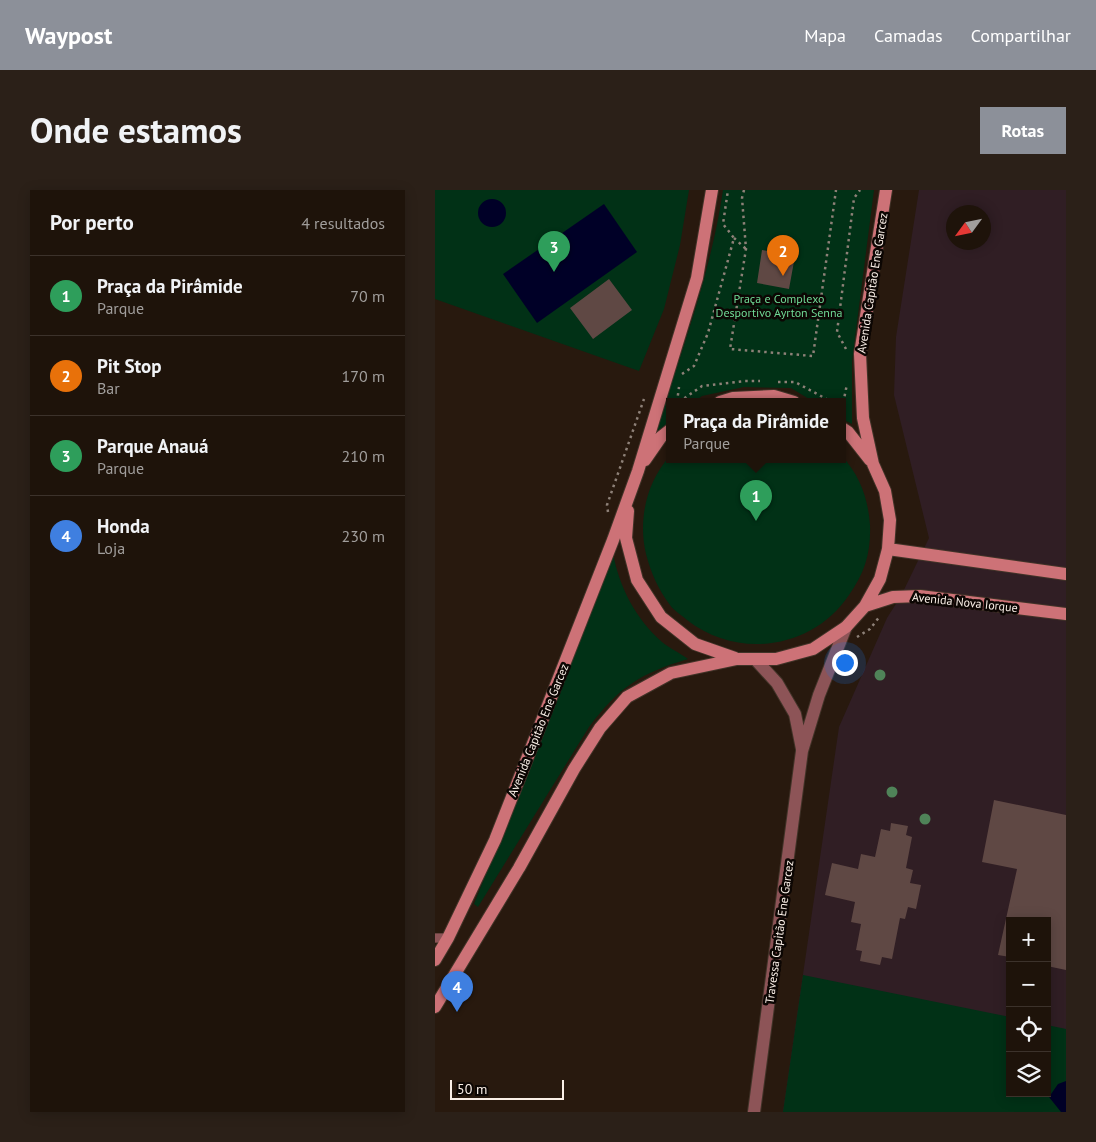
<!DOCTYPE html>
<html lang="pt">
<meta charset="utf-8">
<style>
body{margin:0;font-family:"PT Sans",sans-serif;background:#2b2018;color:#f1f3f6}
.controls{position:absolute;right:15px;bottom:15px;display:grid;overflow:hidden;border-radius:0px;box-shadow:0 2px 12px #0003}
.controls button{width:45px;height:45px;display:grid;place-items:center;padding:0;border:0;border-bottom:1px solid #3c322b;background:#1e130a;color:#f1f3f6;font:25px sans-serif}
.compass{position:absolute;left:511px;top:15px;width:45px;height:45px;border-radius:50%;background:#1e130a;box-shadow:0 2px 12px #0003;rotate:237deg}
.scale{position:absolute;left:15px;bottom:12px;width:114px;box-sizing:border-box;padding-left:5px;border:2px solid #faefe7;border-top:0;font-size:14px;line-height:18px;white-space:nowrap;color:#faefe7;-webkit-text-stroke:4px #0c0603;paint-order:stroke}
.you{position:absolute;left:409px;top:472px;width:18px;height:18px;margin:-12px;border:4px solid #fff;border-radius:50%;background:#1a73e8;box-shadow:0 0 0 8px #1a73e833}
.badge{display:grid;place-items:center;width:32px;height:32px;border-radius:50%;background:#8c9099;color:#fff;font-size:16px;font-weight:700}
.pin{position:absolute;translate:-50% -41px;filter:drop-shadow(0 1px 2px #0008)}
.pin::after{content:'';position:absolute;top:26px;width:18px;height:15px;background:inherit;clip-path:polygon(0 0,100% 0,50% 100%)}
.popup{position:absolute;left:231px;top:208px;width:180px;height:65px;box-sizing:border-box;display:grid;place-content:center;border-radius:0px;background:#1e130a;filter:drop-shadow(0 1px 4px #0005);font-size:16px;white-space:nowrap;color:#a19e9c}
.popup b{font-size:19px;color:#f1f3f6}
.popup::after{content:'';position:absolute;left:50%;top:100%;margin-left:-10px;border:10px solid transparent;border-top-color:#1e130a}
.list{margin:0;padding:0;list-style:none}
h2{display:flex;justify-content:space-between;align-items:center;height:65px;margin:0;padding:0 20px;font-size:21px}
h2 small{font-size:16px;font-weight:400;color:#a19e9c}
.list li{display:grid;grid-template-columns:32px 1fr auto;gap:15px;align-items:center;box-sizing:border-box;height:80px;padding:0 20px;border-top:1px solid #3c322b}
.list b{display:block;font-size:19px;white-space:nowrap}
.list p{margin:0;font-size:16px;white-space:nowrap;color:#a19e9c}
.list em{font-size:16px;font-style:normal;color:#a19e9c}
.icon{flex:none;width:28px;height:28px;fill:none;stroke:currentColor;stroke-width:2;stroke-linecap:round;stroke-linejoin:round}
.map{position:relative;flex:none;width:631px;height:922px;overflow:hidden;border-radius:0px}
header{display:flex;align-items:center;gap:30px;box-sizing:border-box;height:70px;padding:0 25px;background:#8c9099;color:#fff}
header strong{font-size:24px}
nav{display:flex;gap:28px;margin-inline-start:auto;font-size:18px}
.intro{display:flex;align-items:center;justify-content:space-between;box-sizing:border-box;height:120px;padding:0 30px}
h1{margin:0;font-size:35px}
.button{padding:12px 22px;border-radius:0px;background:#8c9099;color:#fff;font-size:18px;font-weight:700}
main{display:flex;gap:30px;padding:0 30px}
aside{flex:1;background:#1e130a;border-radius:0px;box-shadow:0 2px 12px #0003}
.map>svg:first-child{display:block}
</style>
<header>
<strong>Waypost</strong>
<nav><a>Mapa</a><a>Camadas</a><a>Compartilhar</a></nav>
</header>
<div class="intro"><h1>Onde estamos</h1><a class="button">Rotas</a></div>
<main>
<aside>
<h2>Por perto<small>4 resultados</small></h2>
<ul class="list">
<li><span class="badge" style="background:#2e9e5b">1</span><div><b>Praça da Pirâmide</b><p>Parque</p></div><em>70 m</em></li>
<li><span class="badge" style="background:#e8710a">2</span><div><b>Pit Stop</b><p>Bar</p></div><em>170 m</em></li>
<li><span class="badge" style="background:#2e9e5b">3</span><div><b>Parque Anauá</b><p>Parque</p></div><em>210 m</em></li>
<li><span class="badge" style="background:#3f7fe0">4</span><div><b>Honda</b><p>Loja</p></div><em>230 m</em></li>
</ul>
</aside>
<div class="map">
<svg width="631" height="922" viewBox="0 0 631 922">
<rect width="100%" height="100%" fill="#28190e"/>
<!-- education -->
<path fill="#301e24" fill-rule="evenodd" d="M484,0h147v922h-283l56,-385 48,-109 14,-22 28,-58 -35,-143 2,-58zM518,22h30v30h-30zM575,731h37v172h-37z"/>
<!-- green -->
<path fill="#013116" d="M0,0h254l-9,55 -16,64 -25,62 -204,-72z
M288,0h151l-22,171v63l-10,-5v-17h-28l-23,-14 -47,-1 -42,9 -8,6h-24v19l-15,12c26,-80 56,-160 68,-243z
M235,266v4h172v-4c18,20 26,42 28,69 1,27 -5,48 -21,70 -36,54 -111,65 -162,25 -5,-5 -13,-9 -17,-15 -12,-16 -19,-32 -24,-51 -8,-33 0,-72 24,-98z
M178,363c6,34 23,66 49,89 7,6 18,11 26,17 -47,14 -69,28 -99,68l-111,180 -4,-3z
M368,785l207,42v76h37v-68l19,4v83h-283z"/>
<!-- water -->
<path fill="#000027" d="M43 23a14 14 0 1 1 28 0a14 14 0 1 1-28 0Z
M169,14l33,48 -100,71 -34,-49z
M631,891v31h-5l-12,-15 9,-13z"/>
<!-- building -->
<path fill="#5f4844" d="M327,60l33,6 -6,33 -32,-6z
M174,89l23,31 -39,29 -23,-31z
M559,610l72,15v155l-19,-4v-45h-37v36l-12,-2 19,-86 -35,-7z
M456,633l17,3 -2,9 6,2 -6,31 7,2 -3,13 11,2 -5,24 -8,-2 -3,12 -5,-1 -8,41 -10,-2 -2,8 -20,-4 2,-10 -6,-1 5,-26 -10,-2 4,-20 -30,-7 7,-32 26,6 3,-15 14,3 6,-28 9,2z"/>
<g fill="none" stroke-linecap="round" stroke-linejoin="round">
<defs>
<path id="lane" d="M0,748h13"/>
<path id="street" d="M320,469l22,24 18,31 7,35
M319,922l48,-361 17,-56 27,-68"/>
<path id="secondary" d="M285,212l13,-4 41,-2 20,6
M407,238l6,4 22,28
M210,270l16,-23 9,-7
M193,321l-2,27 11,42 24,37 34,27 40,14
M453,359l178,25
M430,416l28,-9 27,-1 146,18
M0,770l13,-22 47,-98 118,-300 25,-69 59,-193 15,-88
M0,817l84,-139 55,-99 26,-41 27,-31 44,-24 66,-14h39l37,-10 33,-22 19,-21 15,-27 8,-30 2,-29 -5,-29 -12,-27 -10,-46 -3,-64 26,-164"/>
</defs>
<!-- lane casing -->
<use href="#lane" stroke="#413328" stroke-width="10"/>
<!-- street casing -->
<use href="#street" stroke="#413328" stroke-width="14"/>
<!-- secondary casing -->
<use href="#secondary" stroke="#413328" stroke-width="14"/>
<!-- path -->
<path stroke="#8e8178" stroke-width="2.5" stroke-dasharray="2.5 4" stroke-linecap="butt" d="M309,0l-2,8 4,51 -16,100 83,7 23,-166
M299,48l12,11
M411,159l-9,-17 17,-134 6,-8
M247,184l12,-8 14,-33 26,-95 -11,-14 5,-34
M343,192h17l37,20
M242,212l2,-15
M244,212l23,-16 43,-5h15
M407,219l5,-25
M173,322l-1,-7 37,-106
M422,447l13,-8 10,-13"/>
<!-- lane -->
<use href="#lane" stroke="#8d5457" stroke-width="9"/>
<!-- street -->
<use href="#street" stroke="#8d5457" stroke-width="12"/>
<!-- secondary -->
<use href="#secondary" stroke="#cd7277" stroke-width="12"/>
</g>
<!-- trees -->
<g fill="#4f8358">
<circle cx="445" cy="485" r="5.5"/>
<circle cx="457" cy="602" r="5.5"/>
<circle cx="490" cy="629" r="5.5"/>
</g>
<g text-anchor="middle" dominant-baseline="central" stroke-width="5" stroke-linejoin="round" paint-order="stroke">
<!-- street labels -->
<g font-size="12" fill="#faefe7" stroke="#0c0603">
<text transform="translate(437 93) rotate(-81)">Avenida Capitão Ene Garcez</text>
<text transform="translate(530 412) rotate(6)">Avenida Nova Iorque</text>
<text transform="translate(103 540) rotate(-68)">Avenida Capitão Ene Garcez</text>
<text transform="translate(344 742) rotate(-82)">Travessa Capitão Ene Garcez</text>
</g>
<!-- park labels -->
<g font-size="12" fill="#6fd995" stroke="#0c0603">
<text x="344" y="108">Praça e Complexo<tspan x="344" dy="14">Desportivo Ayrton Senna</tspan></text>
</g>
</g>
</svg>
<div class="controls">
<button>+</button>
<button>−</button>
<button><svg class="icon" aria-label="locate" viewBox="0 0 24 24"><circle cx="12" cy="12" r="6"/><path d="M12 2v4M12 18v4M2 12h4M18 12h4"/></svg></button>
<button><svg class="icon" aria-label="layers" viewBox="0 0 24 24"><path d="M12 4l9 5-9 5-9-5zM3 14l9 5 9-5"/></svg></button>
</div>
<svg class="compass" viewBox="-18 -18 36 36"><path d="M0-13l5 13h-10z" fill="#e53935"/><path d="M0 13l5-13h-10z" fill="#a19e9c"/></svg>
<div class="scale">50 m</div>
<div class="you"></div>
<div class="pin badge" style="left:321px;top:331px;background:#2e9e5b">1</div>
<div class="popup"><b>Praça da Pirâmide</b>Parque</div>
<div class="pin badge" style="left:348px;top:86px;background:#e8710a">2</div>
<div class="pin badge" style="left:119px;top:82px;background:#2e9e5b">3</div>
<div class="pin badge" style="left:22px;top:822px;background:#3f7fe0">4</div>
</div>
</main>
